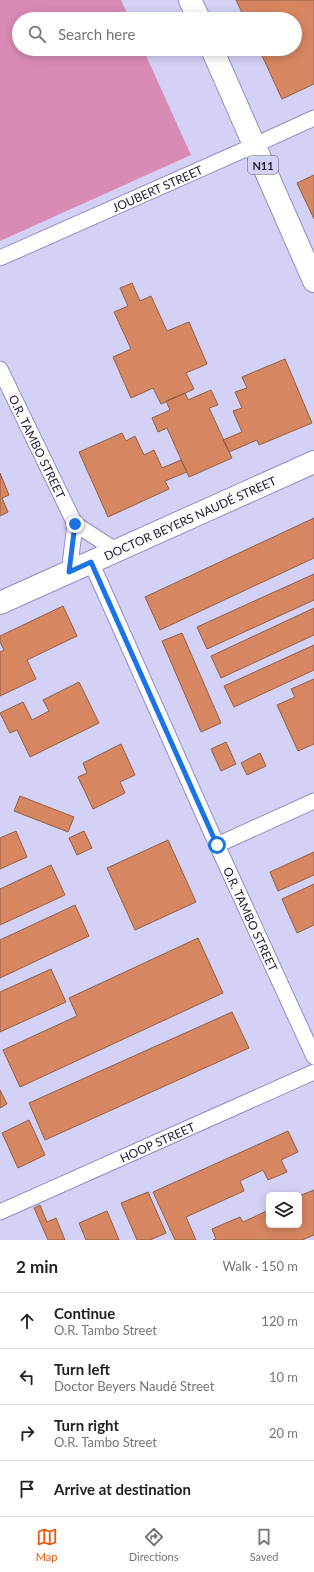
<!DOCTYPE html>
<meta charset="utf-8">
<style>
body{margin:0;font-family:Lato,sans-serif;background:#f6f6f6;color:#222}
.controls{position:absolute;right:12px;bottom:12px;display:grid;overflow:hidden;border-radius:6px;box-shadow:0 2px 10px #0003}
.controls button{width:36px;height:36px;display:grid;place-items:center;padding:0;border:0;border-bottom:1px solid #e0e0e0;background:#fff;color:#222;font:20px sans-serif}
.stop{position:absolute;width:12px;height:12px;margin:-9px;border:3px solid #1a73e8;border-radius:50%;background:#fff}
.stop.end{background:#1a73e8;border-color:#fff;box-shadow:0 1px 4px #0008}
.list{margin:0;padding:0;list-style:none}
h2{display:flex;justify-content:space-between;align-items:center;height:52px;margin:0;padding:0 16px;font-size:17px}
h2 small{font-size:13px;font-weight:400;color:#767676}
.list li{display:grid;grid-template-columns:26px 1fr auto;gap:12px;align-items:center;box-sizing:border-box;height:56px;padding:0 16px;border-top:1px solid #e0e0e0}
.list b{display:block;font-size:15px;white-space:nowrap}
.list p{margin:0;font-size:13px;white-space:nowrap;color:#767676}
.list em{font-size:13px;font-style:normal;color:#767676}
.icon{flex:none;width:22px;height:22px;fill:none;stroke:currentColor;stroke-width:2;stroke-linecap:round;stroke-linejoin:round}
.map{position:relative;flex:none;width:314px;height:1240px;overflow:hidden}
.search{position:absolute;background:#fff;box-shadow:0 2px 10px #0003;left:12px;right:12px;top:12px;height:44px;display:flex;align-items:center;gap:10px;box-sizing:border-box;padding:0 14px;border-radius:22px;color:#767676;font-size:15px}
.sheet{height:276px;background:#fff}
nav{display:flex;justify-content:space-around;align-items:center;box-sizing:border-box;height:56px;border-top:1px solid #e0e0e0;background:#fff;font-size:11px;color:#767676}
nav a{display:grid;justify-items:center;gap:2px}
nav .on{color:#ea580c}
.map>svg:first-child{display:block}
</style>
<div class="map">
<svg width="314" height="1240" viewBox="0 0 314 1240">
<rect width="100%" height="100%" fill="#d3d2f6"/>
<!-- green -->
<path fill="#d98bb5" d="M0,0h121l9,19h-111v30h124l48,106 -191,86z"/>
<!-- building -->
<path fill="#d68761" stroke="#935d43" d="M236,0h78v84l-32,15 -23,-50h36v-30h-50z
M314,175v44l-17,-36z
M132,283l8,18 11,-5 16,35 22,-9 18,42 -21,9 8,16 -33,15 -8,-16 -22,10 -18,-41 18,-8 -17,-37 14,-6 -8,-18z
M285,359l27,64 -53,22 -2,-5 -28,12 -6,-12 19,-8 -9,-21 9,-3 -7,-16 12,-4 -5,-11z
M211,390l7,15 -9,3 23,50 -43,19 -22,-49 -9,4 -6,-14 18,-8 -4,-9 19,-8 3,7z
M122,433l4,8 9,-5 9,19 10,-5 8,18 19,-8 6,12 -22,9 4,8 -61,28 -29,-65z
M0,473l9,22 -7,3 6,14 -8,4z
M314,518v40l-154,72 -15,-33z
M314,574v26l-107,49 -10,-22z
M63,606l14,30 -50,24 9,19 -36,17v-44l4,-2 -4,-8v-6z
M314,608v27l-93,43 -10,-22z
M182,633l39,90 -20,9 -39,-91z
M314,645v25l-80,37 -10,-21z
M314,679v65l-16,7 -21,-46 18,-8 -4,-8z
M79,682l20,41 -69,34 -13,-27 -7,3 -10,-20 23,-11 9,18 17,-9 -6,-11z
M226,742l10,22 -15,7 -10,-22z
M121,744l14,31 -15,7 5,11 -32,16 -15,-32 9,-4 -4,-10z
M260,753l6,13 -19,9 -6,-12z
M20,796l54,21 -6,15 -54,-21z
M16,831l11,26 -27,12v-31z
M84,831l8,17 -15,7 -8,-17z
M168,840l28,62 -61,28 -28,-62z
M314,852v23l-36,16 -8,-19z
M51,865l14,30 -65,30v-36z
M314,884v41l-17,8 -15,-34z
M75,905l14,31 -89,42v-38z
M198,938l25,55 -203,94 -17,-37 74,-34 -8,-18z
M51,969l15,33 -66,30v-40z
M232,1012l17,36 -204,92 -16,-37z
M0,1090l7,14 -7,4z
M29,1120l16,35 -27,13 -16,-35z
M288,1131l10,21 -17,8 6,12 -19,8 -5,-10 -23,11 4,10 -58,26 10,23h-21l-22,-48z
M314,1190v45l-12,5h-89l3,-1 -4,-10 28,-12 3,5 26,-12v15h30v-29z
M148,1192l18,41 -16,7h-13l-16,-37z
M40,1205l7,17 9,-4 9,22h-17l-14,-32z
M107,1211l12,29h-33l-7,-17z"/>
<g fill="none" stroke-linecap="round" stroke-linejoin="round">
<defs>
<g id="street">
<path id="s1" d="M0,258l255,-113 59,-27"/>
<path id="s2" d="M0,369l75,155 42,27"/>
<path id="s3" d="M91,562l126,283 97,212"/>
<path d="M69,573l6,-49"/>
<path d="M217,845l97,-44"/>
<path id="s4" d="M0,1212l314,-140"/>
</g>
<g id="secondary">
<path id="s5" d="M0,603l314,-141"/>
</g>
<path id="highway" d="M190,0l9,19
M212,49l102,232"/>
</defs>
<!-- street casing -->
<use href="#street" stroke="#918ec5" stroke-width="17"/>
<!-- secondary casing -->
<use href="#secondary" stroke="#918ec5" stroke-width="24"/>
<!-- highway casing -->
<use href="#highway" stroke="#918ec5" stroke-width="24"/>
<!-- street -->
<use href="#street" stroke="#fff" stroke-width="15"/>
<!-- secondary -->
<use href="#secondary" stroke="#fff" stroke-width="22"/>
<!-- highway -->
<use href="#highway" stroke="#fff" stroke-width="22"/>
</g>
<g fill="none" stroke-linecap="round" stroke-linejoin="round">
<!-- route -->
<path stroke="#1a73e8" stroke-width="5" d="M75,524l-6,48 22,-10 126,283"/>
</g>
<g text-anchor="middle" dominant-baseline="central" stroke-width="4" stroke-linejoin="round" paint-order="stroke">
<!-- shield labels -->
<rect fill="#d3d2f6" stroke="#54526b" stroke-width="1" x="248" y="156" width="30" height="18" rx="3"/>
<g font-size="11" font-weight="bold" fill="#1d1b30">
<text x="263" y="165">N11</text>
</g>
<!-- street labels -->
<g font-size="12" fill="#1d1b30" stroke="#d3d2f6">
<text stroke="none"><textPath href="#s1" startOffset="172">JOUBERT STREET</textPath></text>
<text stroke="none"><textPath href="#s2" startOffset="86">O.R. TAMBO STREET</textPath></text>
<text stroke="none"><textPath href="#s5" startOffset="208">DOCTOR BEYERS NAUDÉ STREET</textPath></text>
<text stroke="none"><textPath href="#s3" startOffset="391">O.R. TAMBO STREET</textPath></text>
<text stroke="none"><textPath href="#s4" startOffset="172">HOOP STREET</textPath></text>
</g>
</g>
</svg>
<div class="controls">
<button><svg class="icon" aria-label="layers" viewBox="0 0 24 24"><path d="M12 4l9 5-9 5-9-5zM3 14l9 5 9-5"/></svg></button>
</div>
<div class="stop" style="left:217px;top:845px"></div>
<div class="stop end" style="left:75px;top:524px"></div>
<div class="search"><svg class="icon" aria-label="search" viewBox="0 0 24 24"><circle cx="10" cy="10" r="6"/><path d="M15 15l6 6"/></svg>Search here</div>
</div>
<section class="sheet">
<h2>2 min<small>Walk · 150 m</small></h2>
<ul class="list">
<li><svg class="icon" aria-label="ahead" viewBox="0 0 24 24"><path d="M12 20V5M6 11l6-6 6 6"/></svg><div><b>Continue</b><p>O.R. Tambo Street</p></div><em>120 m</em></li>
<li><svg class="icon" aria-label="left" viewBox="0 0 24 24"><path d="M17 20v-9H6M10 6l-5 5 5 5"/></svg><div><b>Turn left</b><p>Doctor Beyers Naudé Street</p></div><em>10 m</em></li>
<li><svg class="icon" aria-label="right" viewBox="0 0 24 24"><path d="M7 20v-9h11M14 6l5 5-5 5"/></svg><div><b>Turn right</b><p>O.R. Tambo Street</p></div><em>20 m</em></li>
<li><svg class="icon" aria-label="arrive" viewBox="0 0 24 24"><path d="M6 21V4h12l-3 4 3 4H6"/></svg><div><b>Arrive at destination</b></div></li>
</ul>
</section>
<nav>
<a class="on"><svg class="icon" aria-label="map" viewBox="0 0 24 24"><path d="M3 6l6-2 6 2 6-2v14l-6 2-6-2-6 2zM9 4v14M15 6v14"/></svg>Map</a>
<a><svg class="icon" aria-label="directions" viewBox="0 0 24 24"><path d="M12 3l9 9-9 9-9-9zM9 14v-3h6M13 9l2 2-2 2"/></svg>Directions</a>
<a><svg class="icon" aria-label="saved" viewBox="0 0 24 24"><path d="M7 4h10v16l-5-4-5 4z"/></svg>Saved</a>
</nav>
